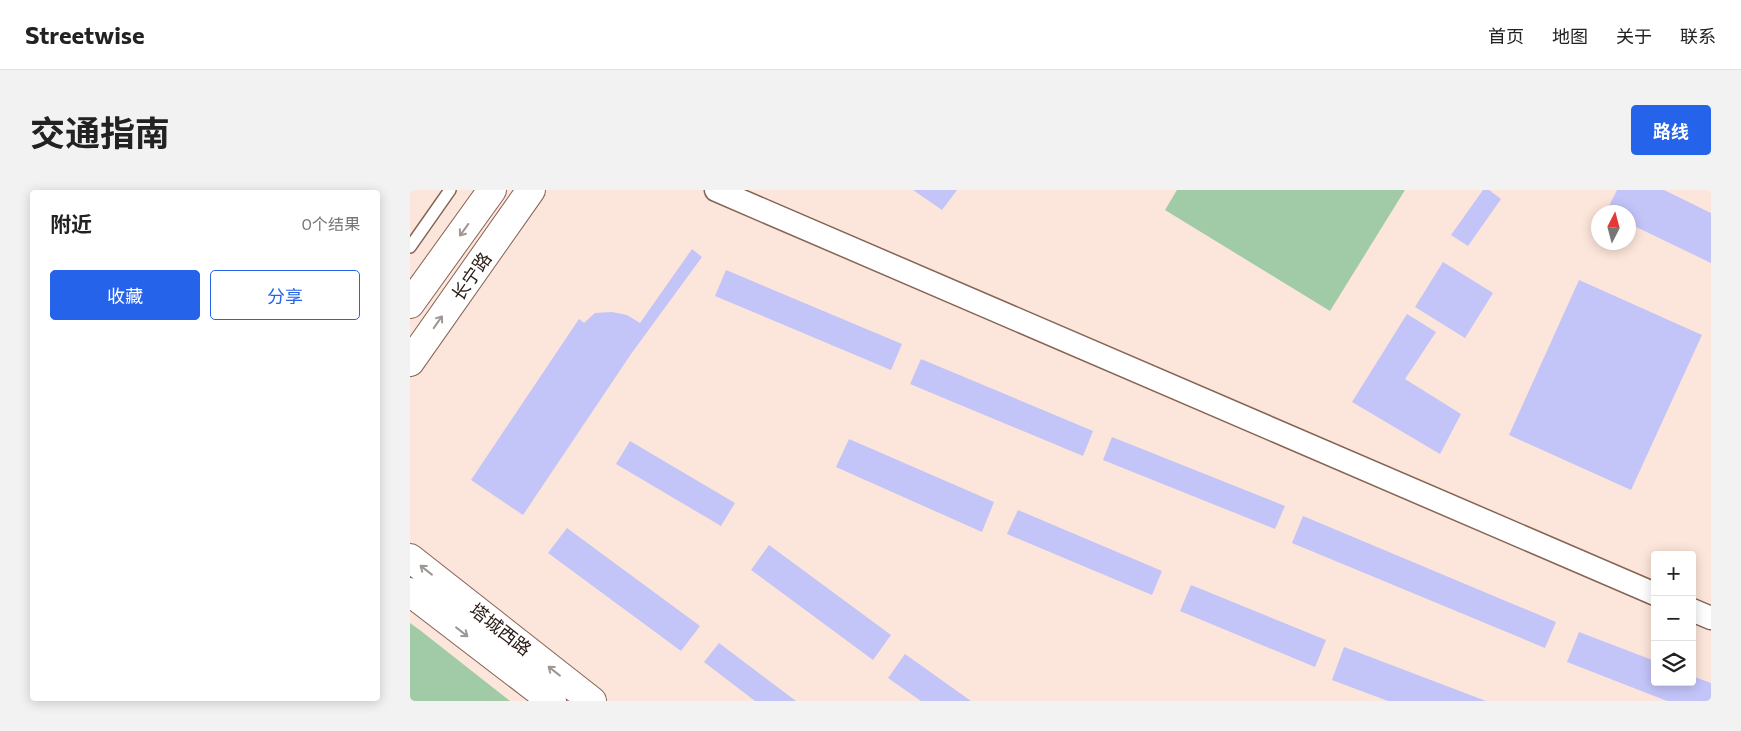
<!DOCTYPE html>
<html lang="zh">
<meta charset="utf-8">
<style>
body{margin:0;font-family:Commissioner,"Noto Sans SC",sans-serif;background:#f2f2f2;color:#222}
.controls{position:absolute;right:15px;bottom:15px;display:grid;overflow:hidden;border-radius:5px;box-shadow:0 2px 12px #0003}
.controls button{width:45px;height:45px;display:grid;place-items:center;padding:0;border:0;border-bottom:1px solid #e0e0e0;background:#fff;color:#222;font:25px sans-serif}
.compass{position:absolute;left:1181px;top:15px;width:45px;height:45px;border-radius:50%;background:#fff;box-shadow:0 2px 12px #0003;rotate:6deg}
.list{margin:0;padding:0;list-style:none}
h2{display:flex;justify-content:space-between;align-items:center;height:65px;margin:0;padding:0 20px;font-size:21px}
h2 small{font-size:16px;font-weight:400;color:#767676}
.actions{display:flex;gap:10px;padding:15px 20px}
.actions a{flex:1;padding:11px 0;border:1px solid #2563eb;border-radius:5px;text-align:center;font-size:18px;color:#2563eb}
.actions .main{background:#2563eb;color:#fff}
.icon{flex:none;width:28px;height:28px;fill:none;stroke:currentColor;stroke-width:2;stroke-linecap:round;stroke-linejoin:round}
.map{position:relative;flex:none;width:1301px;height:511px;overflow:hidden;border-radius:5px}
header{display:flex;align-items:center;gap:30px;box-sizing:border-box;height:70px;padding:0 25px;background:#fff;border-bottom:1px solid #e0e0e0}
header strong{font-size:24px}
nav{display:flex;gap:28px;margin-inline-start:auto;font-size:18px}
.intro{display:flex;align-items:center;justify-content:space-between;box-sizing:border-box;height:120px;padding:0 30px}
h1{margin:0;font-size:35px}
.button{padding:12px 22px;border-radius:5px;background:#2563eb;color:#fff;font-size:18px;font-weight:700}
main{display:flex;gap:30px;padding:0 30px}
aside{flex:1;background:#fff;border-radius:5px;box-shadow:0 2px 12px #0003}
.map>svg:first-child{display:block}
</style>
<header>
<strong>Streetwise</strong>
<nav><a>首页</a><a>地图</a><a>关于</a><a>联系</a></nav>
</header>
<div class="intro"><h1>交通指南</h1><a class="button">路线</a></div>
<main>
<aside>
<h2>附近<small>0个结果</small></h2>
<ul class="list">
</ul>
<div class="actions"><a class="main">收藏</a><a>分享</a></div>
</aside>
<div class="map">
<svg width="1301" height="511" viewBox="0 0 1301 511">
<rect width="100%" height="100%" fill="#fce5da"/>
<!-- green -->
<path fill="#a0cba6" d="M767,0h228l-75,121 -165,-101z
M0,433l11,8 89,70h-100z"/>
<!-- building -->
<path fill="#c3c4f8" d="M503,0h44l-15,20z
M1073,0h6l12,9 -33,47 -17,-11z
M1207,0h47l47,23v50l-83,-40v-11h-22z
M282,59l10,8 -71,97 -108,161 -52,-35 108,-161 5,4 11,-10 17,-1 15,3 13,8z
M1033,72l50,31 -28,45 -50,-31z
M316,80l176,74 -11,26 -176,-74z
M1169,90l123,55 -71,155 -122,-55z
M997,124l29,18 -31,47 56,35 -21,40 -88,-52z
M511,169l172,72 -10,25 -173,-72z
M702,247l173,69 -10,23 -172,-69z
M439,249l145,63 -12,30 -146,-65z
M220,251l105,62 -14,23 -105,-62z
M608,320l144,61 -10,24 -145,-61z
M893,326l253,106 -11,26 -253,-105z
M157,338l133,98 -19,25 -133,-98z
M359,355l122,90 -18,25 -122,-90z
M781,395l135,55 -11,27 -135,-56z
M1169,442l76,29v21h37v-6l19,7v18h-44l-100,-39z
M309,453l77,58h-41l-51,-39z
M934,457l142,54h-98l-56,-21z
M495,464l66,47h-50l-33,-23z"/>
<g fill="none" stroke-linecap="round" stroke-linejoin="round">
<defs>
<path id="lane" d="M0,57l40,-57"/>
<path id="street" d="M306,0l939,404
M1282,420l19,8"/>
<path id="secondary" d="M0,114l82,-114
M0,172l121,-172
M0,368l182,143
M0,402l142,109"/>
</defs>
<!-- lane casing -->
<use href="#lane" stroke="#866455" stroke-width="14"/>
<!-- street casing -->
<use href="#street" stroke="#866455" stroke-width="25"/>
<!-- secondary casing -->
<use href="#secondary" stroke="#866455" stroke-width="30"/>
<!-- lane -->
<use href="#lane" stroke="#fff" stroke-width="11"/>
<!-- street -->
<use href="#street" stroke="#fff" stroke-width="22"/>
<!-- secondary -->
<use href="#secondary" stroke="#fff" stroke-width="28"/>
</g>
<!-- one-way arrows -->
<defs><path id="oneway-shaft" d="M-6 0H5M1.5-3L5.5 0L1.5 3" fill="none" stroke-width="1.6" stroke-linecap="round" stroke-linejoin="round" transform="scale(1.25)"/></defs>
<g stroke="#9e9895">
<use href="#oneway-shaft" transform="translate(54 40) rotate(126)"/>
<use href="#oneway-shaft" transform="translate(28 132) rotate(-55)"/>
<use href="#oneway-shaft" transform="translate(16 380) rotate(-142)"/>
<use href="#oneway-shaft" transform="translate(52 442) rotate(38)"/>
<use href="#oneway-shaft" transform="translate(144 481) rotate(-142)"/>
</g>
<g text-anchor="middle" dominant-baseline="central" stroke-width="4.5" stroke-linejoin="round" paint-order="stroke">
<!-- street labels -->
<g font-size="18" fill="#281a14" stroke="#fff">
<text transform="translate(61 86) rotate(-55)">长宁路</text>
<text transform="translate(91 439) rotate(38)">塔城西路</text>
</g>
</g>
</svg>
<div class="controls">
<button>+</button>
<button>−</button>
<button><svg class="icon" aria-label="layers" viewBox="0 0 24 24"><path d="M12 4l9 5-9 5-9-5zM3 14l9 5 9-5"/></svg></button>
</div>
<svg class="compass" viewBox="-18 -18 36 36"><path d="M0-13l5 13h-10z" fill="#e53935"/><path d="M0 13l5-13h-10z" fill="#767676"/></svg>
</div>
</main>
